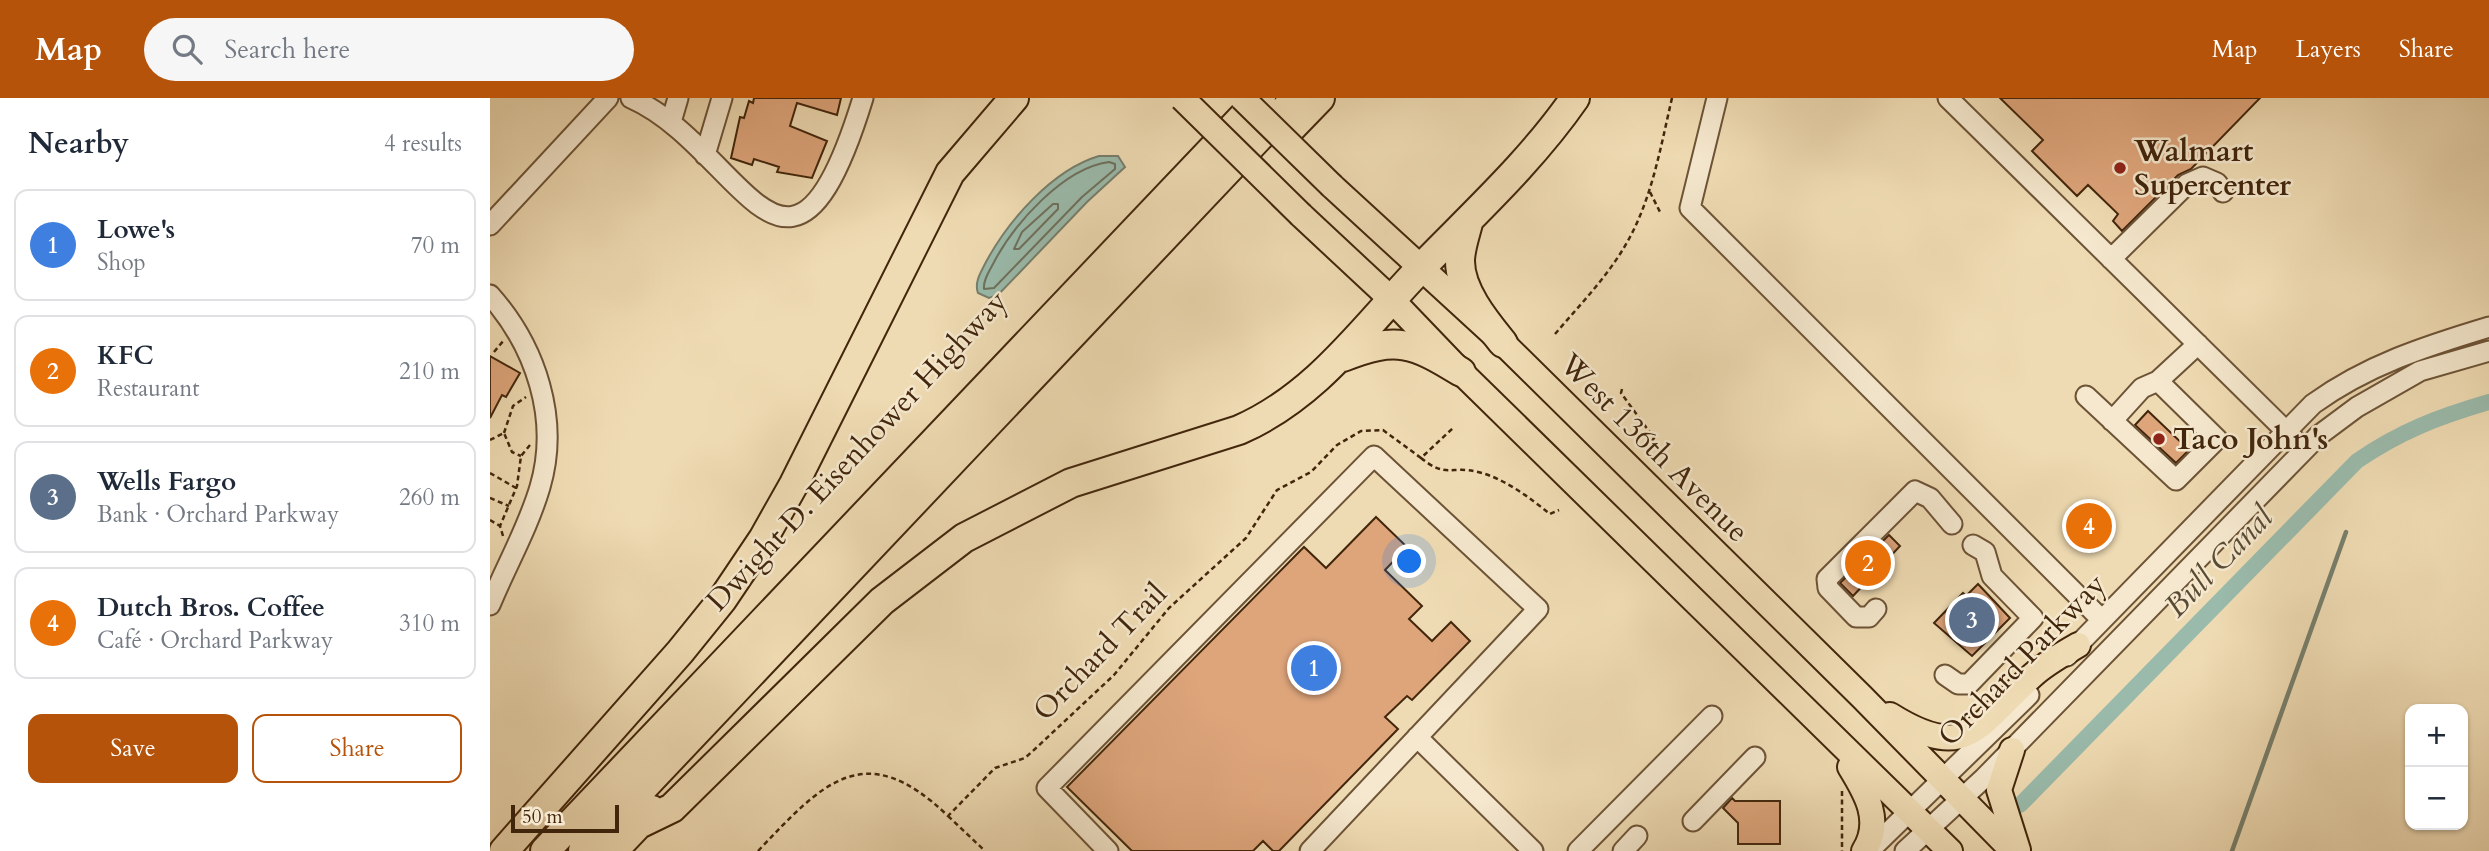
<!DOCTYPE html>
<meta charset="utf-8">
<style>
body{margin:0;font-family:Cardo,serif;background:#f6f6f7;color:#1f2937}
.controls{position:absolute;right:21px;bottom:21px;display:grid;overflow:hidden;border-radius:14px;box-shadow:0 2px 5px #0004}
.controls button{width:63px;height:63px;display:grid;place-items:center;padding:0;border:0;border-bottom:2px solid #e0e1e3;background:#fff;color:#1f2937;font:35px sans-serif}
.scale{position:absolute;left:21px;bottom:18px;width:108px;box-sizing:border-box;padding-left:7px;border:4px solid #42260c;border-top:0;font-size:19px;line-height:24px;white-space:nowrap;color:#42260c;-webkit-text-stroke:5px #f5e8ce;paint-order:stroke}
.you{position:absolute;left:920px;top:464px;width:24px;height:24px;margin:-18px;border:5px solid #fff;border-radius:50%;background:#1a73e8;box-shadow:0 0 0 10px #1a73e833}
.badge{display:grid;place-items:center;width:46px;height:46px;border-radius:50%;background:#b45309;color:#fff;font-size:23px;font-weight:700}
.pin{position:absolute;translate:-50% -50%;border:4px solid #fff;box-shadow:0 2px 7px #0006}
.list{margin:0;padding:0;list-style:none}
h2{display:flex;justify-content:space-between;align-items:center;height:91px;margin:0;padding:0 28px;font-size:30px}
h2 small{font-size:23px;font-weight:400;color:#747a83}
.list li{display:grid;grid-template-columns:46px 1fr auto;gap:21px;align-items:center;box-sizing:border-box;height:112px;margin:0 14px 14px;padding:0 14px;border:2px solid #e0e1e3;border-radius:14px}
.list b{display:block;font-size:26px;white-space:nowrap}
.list p{margin:0;font-size:23px;white-space:nowrap;color:#747a83}
.list em{font-size:23px;font-style:normal;color:#747a83}
.actions{display:flex;gap:14px;padding:21px 28px}
.actions a{flex:1;padding:16px 0;border:2px solid #b45309;border-radius:14px;text-align:center;font-size:24px;color:#b45309}
.actions .main{background:#b45309;color:#fff}
.icon{flex:none;width:38px;height:38px;fill:none;stroke:currentColor;stroke-width:2;stroke-linecap:round;stroke-linejoin:round}
.map{position:relative;flex:none;width:1999px;height:753px;overflow:hidden}
header{display:flex;align-items:center;gap:42px;box-sizing:border-box;height:98px;padding:0 35px;background:#b45309;color:#fff}
header strong{font-size:33px}
nav{display:flex;gap:38px;margin-inline-start:auto;font-size:24px}
.search{width:490px;height:63px;background:#f6f6f7;display:flex;align-items:center;gap:18px;box-sizing:border-box;padding:0 24px;border-radius:38px;color:#747a83;font-size:26px}
main{display:flex}
aside{flex:1;background:#fff}
.map>svg:first-child{display:block}
</style>
<header>
<strong>Map</strong>
<div class="search"><svg class="icon" aria-label="search" viewBox="0 0 24 24"><circle cx="10" cy="10" r="6"/><path d="M15 15l6 6"/></svg>Search here</div>
<nav><a>Map</a><a>Layers</a><a>Share</a></nav>
</header>
<main>
<aside>
<h2>Nearby<small>4 results</small></h2>
<ul class="list">
<li><span class="badge" style="background:#3f7fe0">1</span><div><b>Lowe's</b><p>Shop</p></div><em>70 m</em></li>
<li><span class="badge" style="background:#e8710a">2</span><div><b>KFC</b><p>Restaurant</p></div><em>210 m</em></li>
<li><span class="badge" style="background:#5c6f8a">3</span><div><b>Wells Fargo</b><p>Bank · Orchard Parkway</p></div><em>260 m</em></li>
<li><span class="badge" style="background:#e8710a">4</span><div><b>Dutch Bros. Coffee</b><p>Café · Orchard Parkway</p></div><em>310 m</em></li>
</ul>
<div class="actions"><a class="main">Save</a><a>Share</a></div>
</aside>
<div class="map">
<svg width="1999" height="753" viewBox="0 0 1999 753">
<rect width="100%" height="100%" fill="#efdbb3"/>
<filter id="stains"><feTurbulence type="fractalNoise" baseFrequency=".00286" numOctaves="4"/><feColorMatrix values="0 0 0 0 .2 0 0 0 0 .09 0 0 0 0 .02 0 0 0 .5 -.17"/></filter>
<radialGradient id="worn" r=".72"><stop offset=".6" stop-color="#630" stop-opacity="0"/><stop offset="1" stop-color="#630" stop-opacity=".3"/></radialGradient>
<!-- water -->
<path fill="#9abbac" stroke="#777f6c" stroke-width="2" d="M609,58h19l7,11 -38,35 -89,93 -9,3 -11,-5c-4,-11 3,-21 8,-31 22,-41 66,-92 113,-106z"/>
<g fill="none" stroke-linecap="round" stroke-linejoin="round">
<!-- shore -->
<path stroke="#6e705c" stroke-width="2" d="M619,64l6,2v5l-33,28 -88,91 -10,1c-1,-9 5,-17 9,-25 20,-39 70,-96 116,-102z
M563,106h5v5l-39,40h-5l8,-17z"/>
<!-- stream -->
<path stroke="#777f6c" stroke-width="4.5" d="M1742,753l114,-319"/>
<!-- canal -->
<path stroke="#9abbac" stroke-width="16" d="M1530,707l337,-344c44,-30 81,-44 132,-59"/>
</g>
<!-- building -->
<path fill="#dea57b" stroke="#42260c" stroke-width="2" d="M264,0h87l-4,17 -40,-12 -7,23 37,15 -15,37 -35,-6 2,-5 -25,-8 -2,6 -21,-7 9,-41 4,1 5,-17 4,2z
M1510,0h260l-69,71 -13,6 -56,56 -9,-10 5,-7 -30,-29 -11,11 -45,-45 11,-11z
M0,258l30,17 -14,24 -4,-2 -12,23z
M1658,313l41,39 -13,13 -41,-38z
M1594,413l20,20 -9,9 -20,-19z
M886,419l31,30 -22,23 37,36 -13,13 23,22 19,-19 19,19 -58,59 -5,-4 -22,21 13,12 -119,122h-6l-10,-10 -10,10h-121l-65,-64 237,-240 22,21z
M1399,437l11,11 -47,50 -13,-13z
M1488,486l32,34 -38,38 -38,-33 29,-30 3,3z
M1242,700l3,3h45v43h-42v-21l-15,-15z"/>
<g fill="none" stroke-linecap="round" stroke-linejoin="round">
<defs>
<path id="minor" d="M141,0c111,49 158,241 232,0
M1227,0l-27,110 412,412
M1458,0l346,341
M181,24l7,-24
M215,57l17,-57
M0,127l118,-127
M1621,161l76,-75 16,-7 14,6 6,9
M0,197c46,52 70,124 50,192 -12,41 -34,79 -50,118
M1596,298l90,84 41,-41 -59,-58 40,-37
M1622,323l30,-33 16,-7
M1386,511l-7,8h-13l-28,-29 -1,-9 88,-88 15,7 22,26
M1577,558l246,-252c54,-39 113,-58 176,-77
M1455,577l13,9h11l64,-66 -41,-42 -7,-24 -12,-7
M927,639l116,114
M1203,723l62,-64
M618,753l-61,-63 327,-332 164,153 -228,242
M1088,753l134,-135
M1133,753l14,-15
M1379,753l160,-156
M1415,753l79,-73 334,-342 39,-29 63,-36 69,-20"/>
<path id="major" d="M842,88l171,157 359,354 151,154
M811,117l90,84 70,73 489,479
M1400,617c78,49 87,10 143,-40 13,-12 30,-21 45,-30
M1522,652l-13,40 19,60
M1360,669c16,26 33,54 14,84"/>
<path id="highway" d="M800,31l30,-31
M978,125c-3,12 -8,26 -8,38 0,30 26,61 43,82
M853,259c53,-21 70,-15 118,15
M149,726l33,-16 210,-207 82,-63 107,-55 168,-53c76,-33 123,-100 178,-158 54,-56 113,-109 158,-174
M14,753l176,-199 42,-52 41,-61 31,-55 156,-311 64,-75
M55,753l716,-753
M93,753l713,-753
M123,753l39,-41"/>
</defs>
<!-- minor casing -->
<use href="#minor" stroke="#6d5336" stroke-width="23"/>
<!-- major casing -->
<use href="#major" stroke="#42260c" stroke-width="28"/>
<!-- highway casing -->
<use href="#highway" stroke="#42260c" stroke-width="32"/>
<!-- path -->
<path stroke="#42260c" stroke-width="2.5" stroke-dasharray="5 3.5" stroke-linecap="butt" d="M1160,94l11,22
M1065,236c29,-34 61,-66 80,-107 19,-40 27,-86 37,-129
M4,254l10,-12
M1132,291l-1,4 33,45 -6,8
M14,335l9,-27 13,-9
M0,342l14,-7 8,19 9,4
M931,360c26,21 30,7 57,14 26,6 52,26 72,42l9,-4
M0,375l26,15
M0,400l19,8
M0,422l10,6
M13,438l-3,-10 17,-40 4,-30 9,-11
M1352,693v60
M458,718l37,35
M268,753c64,-67 106,-116 190,-35l47,-48 30,-10 10,-9 79,-74 55,-67 77,-70 31,-48 34,-18 26,-27 24,-14 22,-1 38,28 32,-30"/>
<!-- minor -->
<use href="#minor" stroke="#f5e8ce" stroke-width="19"/>
<!-- major -->
<use href="#major" stroke="#efdbb3" stroke-width="24"/>
<!-- highway -->
<use href="#highway" stroke="#efdbb3" stroke-width="28"/>
<defs>
<path id="major-bridge" d="M692,0l119,117
M752,0l90,88"/>
</defs>
<!-- major-bridge casing -->
<use href="#major-bridge" stroke="#42260c" stroke-width="28" stroke-linecap="butt"/>
<!-- major-bridge -->
<use href="#major-bridge" stroke="#efdbb3" stroke-width="24"/>
</g>
<!-- markers -->
<g fill="#8f2418" stroke="#f5e8ce" stroke-width="2.5">
<circle cx="1630" cy="70" r="7"/>
<circle cx="1669" cy="341" r="7"/>
</g>
<g text-anchor="middle" dominant-baseline="central" stroke-width="5" stroke-linejoin="round" paint-order="stroke">
<!-- poi labels -->
<g font-size="30" font-weight="bold" fill="#42260c" stroke="#f5e8ce" text-anchor="start">
<text x="1644" y="53">Walmart<tspan x="1644" dy="34">Supercenter</tspan></text>
<text x="1683" y="341">Taco John's</text>
</g>
<!-- street labels -->
<g font-size="30" fill="#42260c" stroke="#f5e8ce">
<text transform="translate(1164 350) rotate(45)">West 136th Avenue</text>
<text transform="translate(367 353) rotate(-47)">Dwight D. Eisenhower Highway</text>
<text transform="translate(610 554) rotate(-46)">Orchard Trail</text>
<text transform="translate(1532 562) rotate(-46)">Orchard Parkway</text>
</g>
<!-- water labels -->
<g font-size="32" font-style="italic" fill="#584b34" stroke="#f5e8ce">
<text transform="translate(1729 464) rotate(-46)">Bull Canal</text>
</g>
</g>
<rect width="100%" height="100%" filter="url(#stains)"/>
<rect width="100%" height="100%" fill="url(#worn)"/>
</svg>
<div class="controls">
<button>+</button>
<button>−</button>
</div>
<div class="scale">50 m</div>
<div class="you"></div>
<div class="pin badge" style="left:824px;top:570px;background:#3f7fe0">1</div>
<div class="pin badge" style="left:1378px;top:465px;background:#e8710a">2</div>
<div class="pin badge" style="left:1482px;top:522px;background:#5c6f8a">3</div>
<div class="pin badge" style="left:1599px;top:428px;background:#e8710a">4</div>
</div>
</main>
